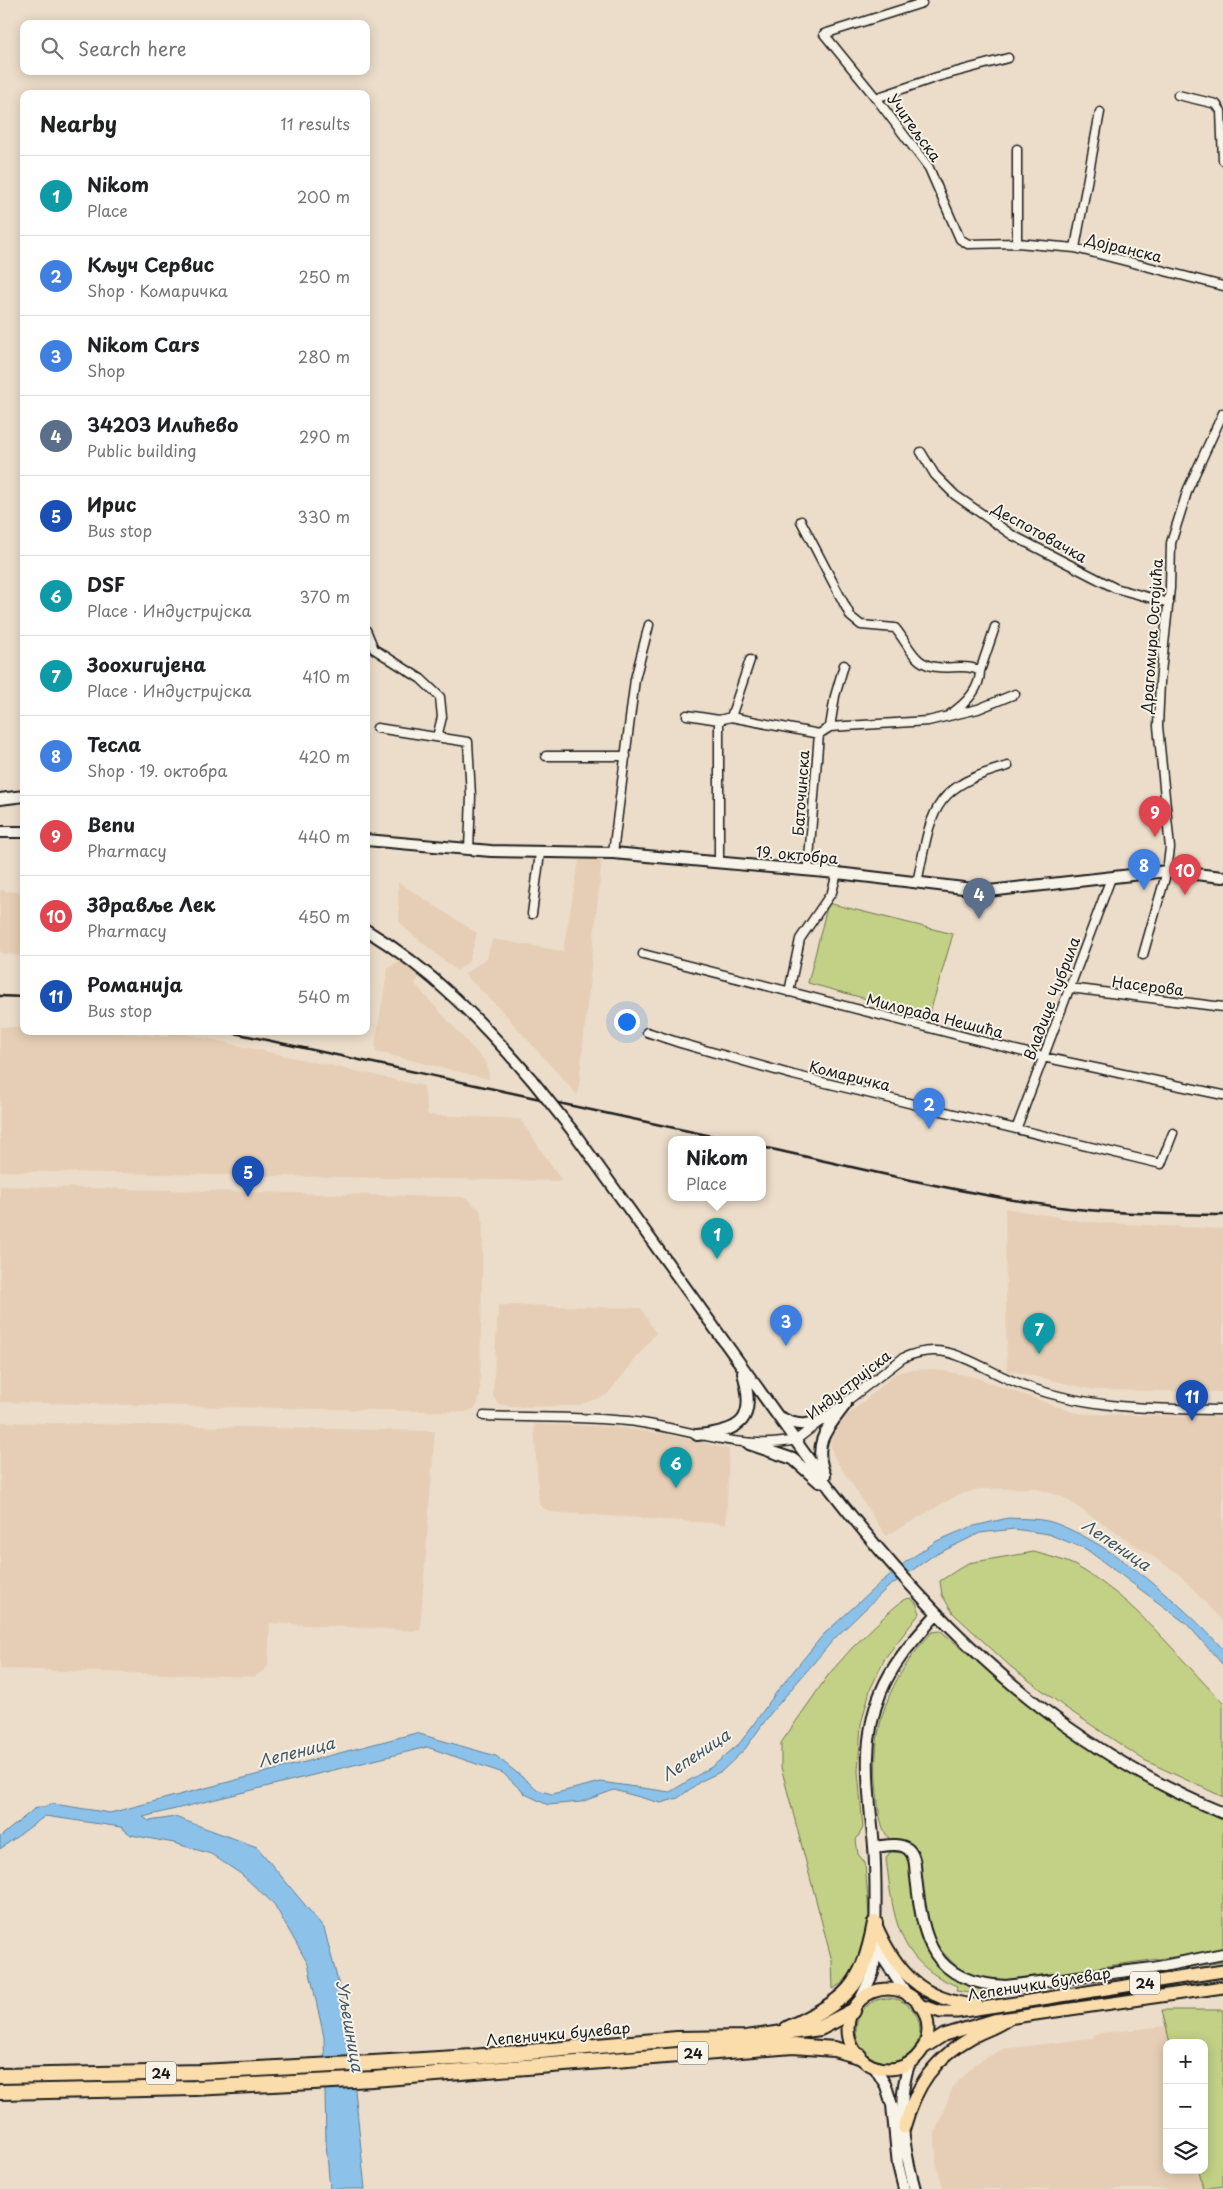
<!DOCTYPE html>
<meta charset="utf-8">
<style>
body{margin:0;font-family:"Playpen Sans",sans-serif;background:#f2f2f2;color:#202124}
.controls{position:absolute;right:15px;bottom:15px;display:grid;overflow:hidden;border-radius:10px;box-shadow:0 2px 12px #0003}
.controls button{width:45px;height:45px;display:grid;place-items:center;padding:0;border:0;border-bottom:1px solid #e0e0e0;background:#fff;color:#202124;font:25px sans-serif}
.you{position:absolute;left:626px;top:1021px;width:18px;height:18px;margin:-12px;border:4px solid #fff;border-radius:50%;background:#1a73e8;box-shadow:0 0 0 8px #1a73e833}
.badge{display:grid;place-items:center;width:32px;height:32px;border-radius:50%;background:#1f6fb2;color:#fff;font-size:16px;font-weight:700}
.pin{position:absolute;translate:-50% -41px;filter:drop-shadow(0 1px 2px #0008)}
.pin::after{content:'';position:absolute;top:26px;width:18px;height:15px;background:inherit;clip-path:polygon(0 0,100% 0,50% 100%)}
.popup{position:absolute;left:668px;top:1136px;width:98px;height:65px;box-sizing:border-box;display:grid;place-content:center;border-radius:10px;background:#fff;filter:drop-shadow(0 1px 4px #0005);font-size:16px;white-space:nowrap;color:#757577}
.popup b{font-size:19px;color:#202124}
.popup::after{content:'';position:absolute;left:50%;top:100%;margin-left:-10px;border:10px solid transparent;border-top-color:#fff}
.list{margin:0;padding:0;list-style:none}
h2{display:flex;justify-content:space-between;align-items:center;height:65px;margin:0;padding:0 20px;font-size:21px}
h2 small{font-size:16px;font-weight:400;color:#757577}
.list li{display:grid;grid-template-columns:32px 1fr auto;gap:15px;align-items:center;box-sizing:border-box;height:80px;padding:0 20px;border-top:1px solid #e0e0e0}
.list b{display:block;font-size:19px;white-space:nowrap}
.list p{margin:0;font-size:16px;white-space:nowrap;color:#757577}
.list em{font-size:16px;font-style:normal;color:#757577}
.icon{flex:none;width:28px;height:28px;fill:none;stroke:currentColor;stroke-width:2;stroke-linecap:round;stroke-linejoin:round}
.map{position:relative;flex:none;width:1223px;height:2189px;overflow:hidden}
.search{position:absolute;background:#fff;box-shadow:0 2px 12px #0003;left:20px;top:20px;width:350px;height:55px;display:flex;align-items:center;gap:12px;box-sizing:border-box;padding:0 18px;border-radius:10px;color:#757577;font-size:19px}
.panel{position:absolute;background:#fff;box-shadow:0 2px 12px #0003;left:20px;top:90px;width:350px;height:945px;border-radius:10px}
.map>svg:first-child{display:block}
</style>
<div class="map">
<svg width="1223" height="2189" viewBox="0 0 1223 2189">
<rect width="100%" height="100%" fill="#ecddca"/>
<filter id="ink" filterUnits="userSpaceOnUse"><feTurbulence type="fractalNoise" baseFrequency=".02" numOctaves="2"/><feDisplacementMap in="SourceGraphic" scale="10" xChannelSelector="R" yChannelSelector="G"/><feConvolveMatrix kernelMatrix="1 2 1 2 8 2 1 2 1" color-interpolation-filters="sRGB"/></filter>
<g filter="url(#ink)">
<!-- built -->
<path fill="#e5ceb5" d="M602,858l-24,238 -79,-88 -35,-34 23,-16 5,-19 71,12 16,-91z
M398,882l79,51 -8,28 -12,10 -50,-41 -8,-9z
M0,890l24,3v40l-4,23 -20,-3z
M401,960l18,16 -4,8 72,80 2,15 -113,-27 -1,-7 13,-77z
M0,1027h24v4h74l70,6v-6h4l252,55 4,29 92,4 42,62 -562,-10z
M0,1186l461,11 8,3 11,10 3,12 -3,172 -3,12 -3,3 -9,3 -465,-10z
M1005,1208l81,14 137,7v163l-129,-2 -87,-20z
M498,1305l143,3 15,25 -49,62 -31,11 -65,1 -13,-3 -5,-8z
M934,1369l40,8 99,35 15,2 135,3v205l-44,-48 -118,-78 -27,-8 -55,1 -21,6 -72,41 -52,-79 -4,-13 4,-14 8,-10 54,-47 13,-3z
M0,1422l435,9 -15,200 -150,-8 -2,44 -13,10 -255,-8z
M534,1424l80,3 51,7 64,15 -3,75 -176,-12 -11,-7z
M1166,2026l4,17h-3v127h32l4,19h-260l-7,-27 -1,-29 18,-46 23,-24 27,-14 89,-11 8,-5z"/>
<!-- green -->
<path fill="#c2d185" stroke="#6f7650" d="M828,903l125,31 -24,82 -121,-33z
M1034,1552c13,4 28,7 40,13 61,33 102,90 149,138v94l-79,-37 -78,-52 -55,-41 -58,-54 -11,-18 -2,-14 28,-18z
M910,1598l6,5 4,10 -35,45 -15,32 -9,34 -3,47 5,57 -7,12 2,14 7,9 5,64 -8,30 -17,24 -12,8 -1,-28 -51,-194v-24l48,-69 23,-26 36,-35 15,-13z
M941,1631l92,78 39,27 70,44 81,39v131l-224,31 -28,-5 -11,-6 -25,-26 -8,-17 -10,-70 -14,-15 -13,-2c-11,-13 -11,-30 -13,-47 -7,-66 11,-113 55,-161z
M896,1849l9,4 4,5c3,26 3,78 22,97 13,12 33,22 48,32l244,-29v4l-233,34 -34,-5 1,-5c-61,-24 -64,-71 -71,-128l5,-7z
M856 2030a32 32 0 1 1 64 0a32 32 0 1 1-64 0Z
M1162,2010h61v176l-20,3 -4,-19h5v-127h-34z"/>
<!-- water -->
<path fill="#8cc2ea" stroke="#5f8098" d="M1008,1518c16,1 35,0 49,6 58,22 125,80 166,125v16l-36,-41 -101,-75 -38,-15 -34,-5 -34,4 -49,24 -44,31 -53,51 -64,75 -25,35 -23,22 -21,10 -23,17 -17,5 -47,-13 -33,12 -33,3 -23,-11 -22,-21 -76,-26 -284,70 6,4 26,-4 82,30 67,81 24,92 17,169h-35l-4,-46 -2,-106 -16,-73 -34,-60 -33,-30 -30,-20 -37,-11 -43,-8 -10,-8 -76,-11 -45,33v-12l34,-28 20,-5 56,9 306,-80 80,23 42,34 14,4 49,-12 69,10 43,-26 27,-23 38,-53 45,-55 57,-52 27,-22 30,-20 33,-14z"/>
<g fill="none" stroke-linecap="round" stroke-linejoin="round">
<defs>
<path id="street" d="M920,0l2,3 -98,31 52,64 53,70 31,71 8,5 49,-1 58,5 148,38
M1178,95l38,9 5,7 2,49
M876,98l61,-21 71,-19
M1017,149v94
M1075,248l25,-136
M921,452l14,23 20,20 57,40 103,53 54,15
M801,521l50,96 10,8 34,3c9,10 14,24 24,32 19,15 43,1 61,11 0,20 -16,34 -31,44
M366,630l8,19 47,30 19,18 2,20 -5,20
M980,671l15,-44
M687,715l32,5
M731,717l88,17
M830,727l98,-6 50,-12 37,-15
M377,728l91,14 3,54 -2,53
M546,756h80
M613,853l22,-174 14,-54
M719,862v-142l12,-3 19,-57
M808,871l11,-137 11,-7 5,-31 9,-31
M917,883c15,-72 13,-96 91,-117
M532,914l8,-61
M643,954l400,103 180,38
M1143,955l24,-84 3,-23 -12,-122 2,-44 10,-94 1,-45 17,-54 35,-76
M1070,988l153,19
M789,992l11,-53 32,-47 5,-19
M647,1032l33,11 113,32 368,89 12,-31
M1017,1127l94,-249
M484,1416c47,2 96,0 144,5 57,6 110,31 168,19l107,-82c44,-20 70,7 110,23 67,28 139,28 210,29"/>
<path id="secondary" d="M0,799l24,-3
M0,832h24
M366,840l125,11 122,2 224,20 152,18 178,-20 56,6
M366,930c65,39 117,93 166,150
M575,1134l256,356c108,139 226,255 392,323
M782,1418c16,10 28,6 44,1
M697,1435c46,-4 59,-15 46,-62
M749,1444l44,15 26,23
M825,1475c-13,-33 2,-46 21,-71
M874,1847c10,-1 25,-5 34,2 8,7 7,19 8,28 7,63 15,106 90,109l147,-18 70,-14
M879,1941l4,17 25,38
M859,2002l14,-29 2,-16c0,-36 2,-74 -1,-111 -5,-51 -14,-104 7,-154 12,-30 34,-53 55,-77
M910,2062c-15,39 -6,88 5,127
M874,2066l12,20 6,19 6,60 6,24"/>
<path id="primary" d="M875,1923c21,49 47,78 102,82
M848 2029a40 40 0 1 1 80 0a40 40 0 1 1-80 0Z
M919,2005l22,7h16l266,-41
M922,2049l22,-14 50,-15 229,-33
M904,2128c12,-43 30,-70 70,-92 12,-6 23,-9 34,-17"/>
<path id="highway" d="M787,2029c60,-30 75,-39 88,-106
M0,2076l201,-4 172,-9 99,-6 205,-18 69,-1 74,-10 33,-17
M0,2092l194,-4 179,-9 420,-33 41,3 25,7"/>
</defs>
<!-- street casing -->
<use href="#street" stroke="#1c1c1c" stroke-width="11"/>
<!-- secondary casing -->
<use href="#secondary" stroke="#1c1c1c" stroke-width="14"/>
<!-- primary casing -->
<use href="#primary" stroke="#1c1c1c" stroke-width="15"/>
<!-- highway casing -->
<use href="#highway" stroke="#1c1c1c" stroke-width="18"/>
<!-- street -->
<use href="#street" stroke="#f7f3e8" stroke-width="8"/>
<!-- secondary -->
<use href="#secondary" stroke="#f7f3e8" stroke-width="10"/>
<!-- primary -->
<use href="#primary" stroke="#fbddab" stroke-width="11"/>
<!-- highway -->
<use href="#highway" stroke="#fbddab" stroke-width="14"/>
<!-- rail -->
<path stroke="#1c1c1c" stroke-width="2.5" d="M0,996l24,1
M225,1031l505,109
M762,1147c96,21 193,45 290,59 57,8 114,8 171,9"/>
<defs>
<path id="secondary-bridge" d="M532,1080l43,54"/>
</defs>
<!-- secondary-bridge casing -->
<use href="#secondary-bridge" stroke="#1c1c1c" stroke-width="14" stroke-linecap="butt"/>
<!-- secondary-bridge -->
<use href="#secondary-bridge" stroke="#f7f3e8" stroke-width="10"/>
</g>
</g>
<g text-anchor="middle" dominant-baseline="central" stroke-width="4" stroke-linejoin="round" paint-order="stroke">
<!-- shield labels -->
<g fill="#f7f3e8" stroke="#5e5c59" stroke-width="1">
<rect x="1130" y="1971.5" width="30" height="23" rx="4"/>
<rect x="678" y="2041.5" width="30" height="23" rx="4"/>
<rect x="146" y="2061.5" width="30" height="23" rx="4"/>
</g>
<g font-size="14" font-weight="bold" fill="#1c1c1c">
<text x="1145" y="1983">24</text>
<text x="693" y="2053">24</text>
<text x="161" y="2073">24</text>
</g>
<!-- street labels -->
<g font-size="15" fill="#1c1c1c" stroke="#f7f3e8">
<text transform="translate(915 127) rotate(54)">Учитељска</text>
<text transform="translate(1124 247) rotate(14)">Дојранска</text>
<text transform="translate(1040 532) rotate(29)">Деспотовачка</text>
<text transform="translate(1151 636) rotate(-86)">Драгомира Остојића</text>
<text transform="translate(800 793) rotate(-86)">Баточинска</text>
<text transform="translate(797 854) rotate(5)">19. октобра</text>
<text transform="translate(1148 985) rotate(7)">Насерова</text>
<text transform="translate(1051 998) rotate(-69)">Владице Чубрила</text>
<text transform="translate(935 1015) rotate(14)">Милорада Нешића</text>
<text transform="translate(850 1075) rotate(14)">Комаричка</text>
<text transform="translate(848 1384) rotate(-38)">Индустријска</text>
<text transform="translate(1039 1983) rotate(-9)">Лепенички булевар</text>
<text transform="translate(558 2033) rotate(-5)">Лепенички булевар</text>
</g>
<!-- water labels -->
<g font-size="16" font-style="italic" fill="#435664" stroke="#f7f3e8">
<text transform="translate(1117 1544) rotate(34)">Лепеница</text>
<text transform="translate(296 1751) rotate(-14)">Лепеница</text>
<text transform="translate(695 1754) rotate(-34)">Лепеница</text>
<text transform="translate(351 2026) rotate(80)">Угљешница</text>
</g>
</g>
</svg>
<div class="controls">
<button>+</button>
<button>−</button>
<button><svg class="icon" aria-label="layers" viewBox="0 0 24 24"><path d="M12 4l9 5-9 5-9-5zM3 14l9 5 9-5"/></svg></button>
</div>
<div class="you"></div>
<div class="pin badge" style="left:717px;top:1259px;background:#0f9aa8">1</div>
<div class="popup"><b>Nikom</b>Place</div>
<div class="pin badge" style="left:929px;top:1129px;background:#3f7fe0">2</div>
<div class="pin badge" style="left:786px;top:1346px;background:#3f7fe0">3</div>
<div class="pin badge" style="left:979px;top:919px;background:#5c6f8a">4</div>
<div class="pin badge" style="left:248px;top:1197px;background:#1a4fb4">5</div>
<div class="pin badge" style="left:676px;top:1488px;background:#0f9aa8">6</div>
<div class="pin badge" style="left:1039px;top:1354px;background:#0f9aa8">7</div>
<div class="pin badge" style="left:1144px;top:890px;background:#3f7fe0">8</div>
<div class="pin badge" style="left:1155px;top:837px;background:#e0444e">9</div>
<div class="pin badge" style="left:1185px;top:895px;background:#e0444e">10</div>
<div class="pin badge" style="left:1192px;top:1421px;background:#1a4fb4">11</div>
<div class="search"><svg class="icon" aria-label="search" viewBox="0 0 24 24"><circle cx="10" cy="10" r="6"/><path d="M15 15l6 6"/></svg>Search here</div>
<section class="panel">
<h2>Nearby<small>11 results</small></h2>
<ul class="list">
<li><span class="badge" style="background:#0f9aa8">1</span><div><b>Nikom</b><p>Place</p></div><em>200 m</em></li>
<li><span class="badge" style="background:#3f7fe0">2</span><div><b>Кључ Сервис</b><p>Shop · Комаричка</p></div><em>250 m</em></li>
<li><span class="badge" style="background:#3f7fe0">3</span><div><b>Nikom Cars</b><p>Shop</p></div><em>280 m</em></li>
<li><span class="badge" style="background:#5c6f8a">4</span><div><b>34203 Илићево</b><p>Public building</p></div><em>290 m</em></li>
<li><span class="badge" style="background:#1a4fb4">5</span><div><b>Ирис</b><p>Bus stop</p></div><em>330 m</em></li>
<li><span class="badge" style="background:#0f9aa8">6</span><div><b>DSF</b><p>Place · Индустријска</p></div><em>370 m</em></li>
<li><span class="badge" style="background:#0f9aa8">7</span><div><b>Зоохигијена</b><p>Place · Индустријска</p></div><em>410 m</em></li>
<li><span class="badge" style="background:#3f7fe0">8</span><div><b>Тесла</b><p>Shop · 19. октобра</p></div><em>420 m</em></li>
<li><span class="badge" style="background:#e0444e">9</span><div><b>Benu</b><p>Pharmacy</p></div><em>440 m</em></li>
<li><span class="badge" style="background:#e0444e">10</span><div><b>Здравље Лек</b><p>Pharmacy</p></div><em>450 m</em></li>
<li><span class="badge" style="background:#1a4fb4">11</span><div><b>Романија</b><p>Bus stop</p></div><em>540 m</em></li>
</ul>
</section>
</div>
